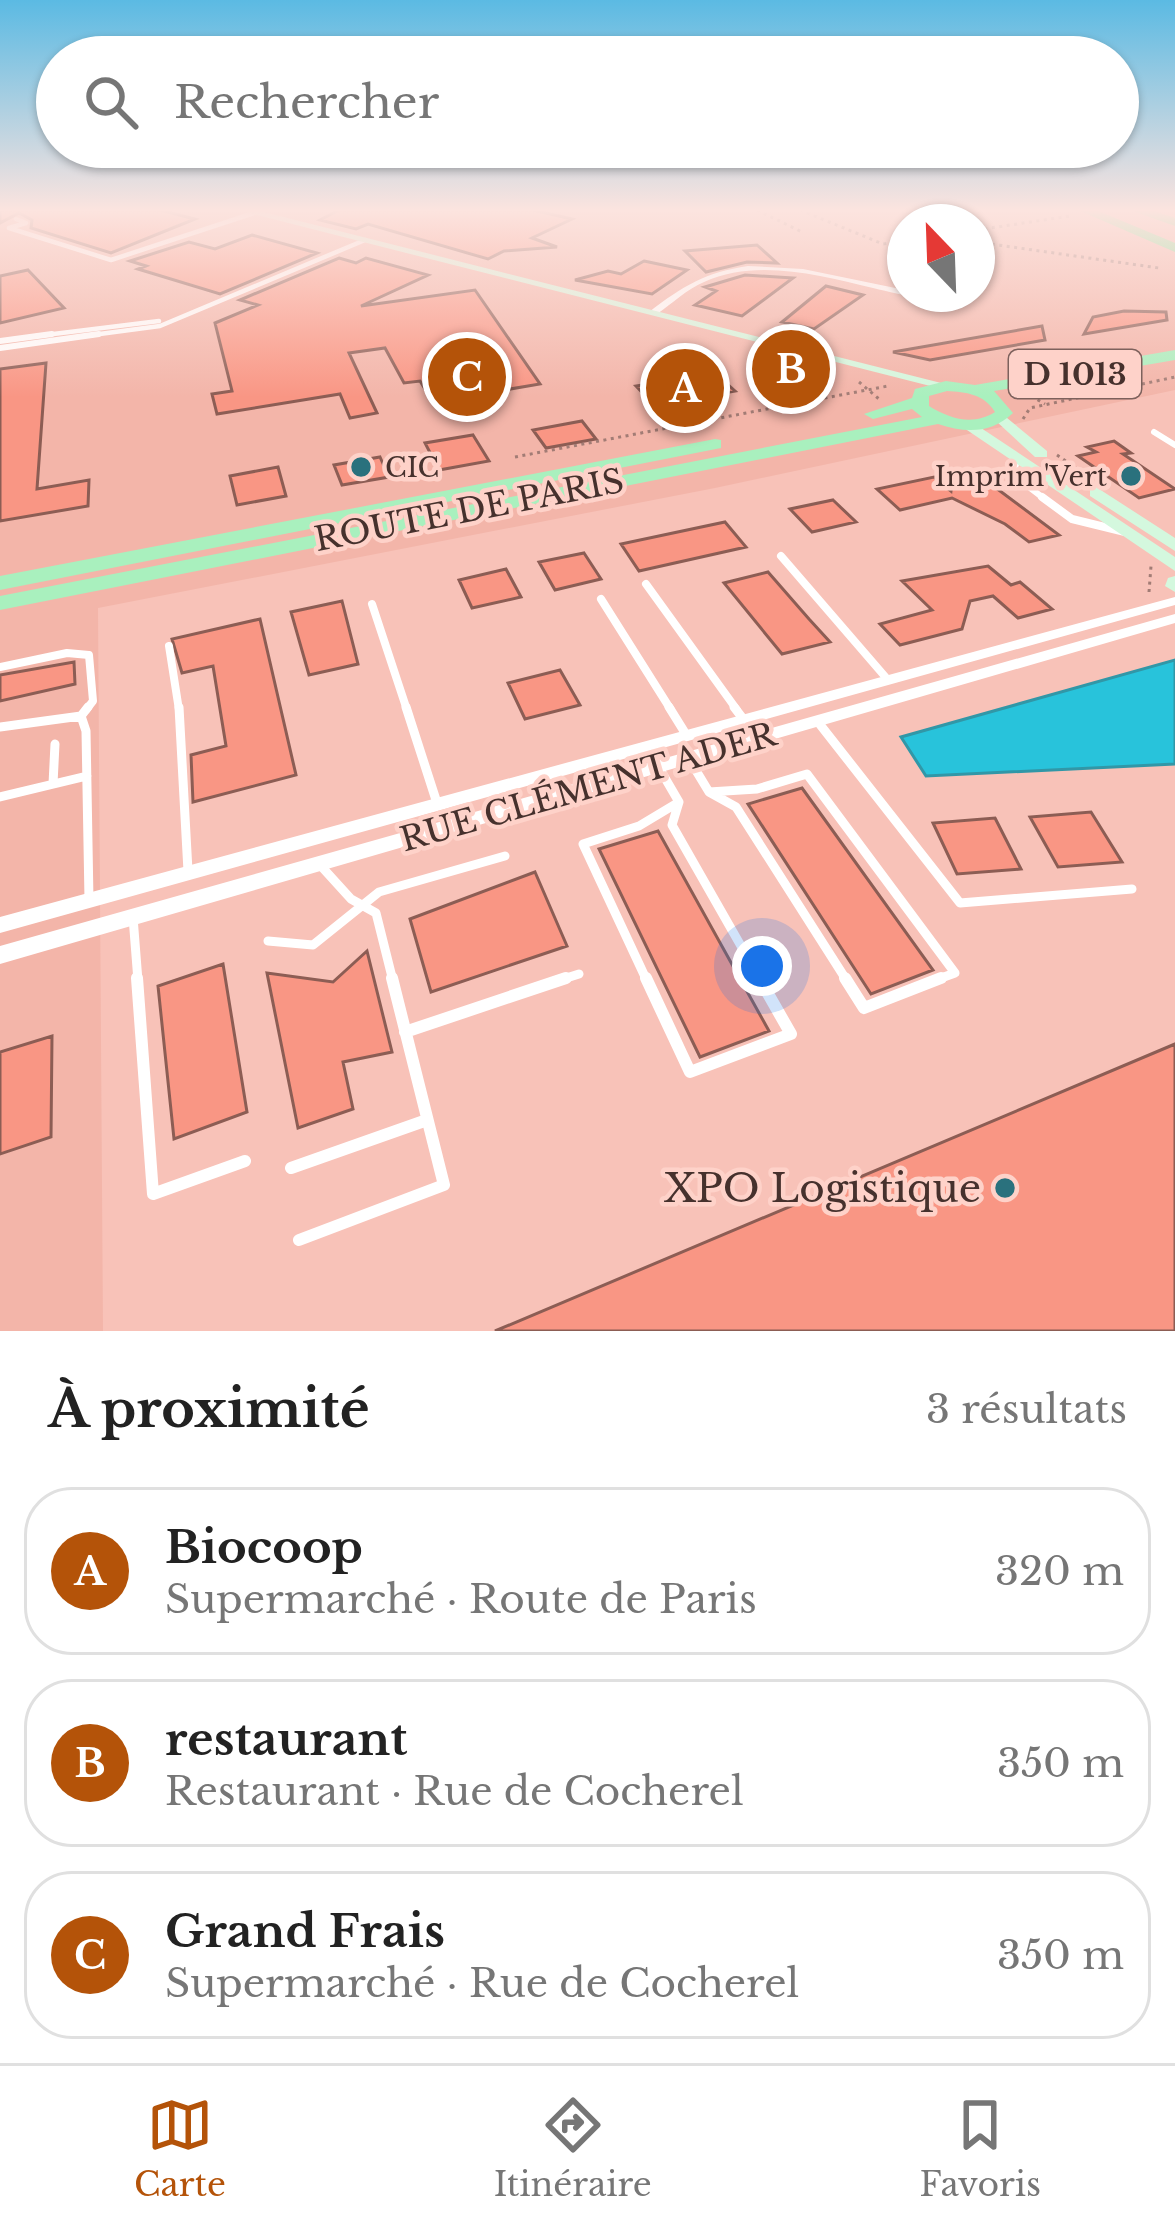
<!DOCTYPE html>
<html lang="fr">
<meta charset="utf-8">
<style>
body{margin:0;font-family:"Libre Baskerville",serif;background:#f6f6f6;color:#222}
.compass{position:absolute;left:887px;top:204px;width:108px;height:108px;border-radius:50%;background:#fff;box-shadow:0 3px 9px #0004;rotate:337deg}
.you{position:absolute;left:762px;top:966px;width:42px;height:42px;margin:-30px;border:9px solid #fff;border-radius:50%;background:#1a73e8;box-shadow:0 0 0 18px #1a73e833}
.badge{display:grid;place-items:center;width:78px;height:78px;border-radius:50%;background:#b45309;color:#fff;font-size:39px;font-weight:700}
.pin{position:absolute;translate:-50% -50%;border:6px solid #fff;box-shadow:0 3px 12px #0006}
.list{margin:0;padding:0;list-style:none}
h2{display:flex;justify-content:space-between;align-items:center;height:156px;margin:0;padding:0 48px;font-size:51px}
h2 small{font-size:39px;font-weight:400;color:#767676}
.list li{display:grid;grid-template-columns:78px 1fr auto;gap:36px;align-items:center;box-sizing:border-box;height:168px;margin:0 24px 24px;padding:0 24px;border:3px solid #e0e0e0;border-radius:48px}
.list b{display:block;font-size:45px;white-space:nowrap}
.list p{margin:0;font-size:39px;white-space:nowrap;color:#767676}
.list em{font-size:39px;font-style:normal;color:#767676}
.icon{flex:none;width:66px;height:66px;fill:none;stroke:currentColor;stroke-width:2;stroke-linecap:round;stroke-linejoin:round}
.map{position:relative;flex:none;width:1175px;height:1331px;overflow:hidden}
.search{position:absolute;background:#fff;box-shadow:0 3px 9px #0004;left:36px;right:36px;top:36px;height:132px;display:flex;align-items:center;gap:30px;box-sizing:border-box;padding:0 42px;border-radius:66px;color:#767676;font-size:45px}
.sheet{height:732px;background:#fff}
nav{display:flex;justify-content:space-around;align-items:center;box-sizing:border-box;height:168px;border-top:3px solid #e0e0e0;background:#fff;font-size:33px;color:#767676}
nav a{display:grid;justify-items:center;gap:6px}
nav .on{color:#b45309}
.map>svg:first-child{display:block}
</style>
<div class="map">
<svg width="1175" height="1331" viewBox="0 0 1175 1331">
<rect width="100%" height="100%" fill="#f8c2b8"/>
<!-- built -->
<path fill="#f3b5a9" fill-rule="evenodd" d="M0,210h1175v180l-460,98 -617,120 5,723h-103zM905,222h72v72h-72z"/>
<!-- water -->
<path fill="#28c3db" stroke="#3197a7" stroke-width="3" d="M1175,660v104l-249,12 -25,-39z"/>
<!-- building -->
<path fill="#f99684" stroke="#8c5d54" stroke-width="3" d="M0,210h160l35,9 -84,34 -80,-25 1,-8 -13,-7 -19,10z
M339,210h194l39,9 -40,19 25,9 -53,4 -16,8 -120,-35 -12,5 -36,-9z
M252,235l65,18 -97,41 -82,-25 8,-3 -16,-5 59,-19 26,7z
M757,245l20,18 -30,-1 -41,10 -21,-21z
M339,258l17,5 10,-5 62,17 -67,31 114,-16 65,94 -107,18 -13,-21 -16,2 -19,-35 -36,5 28,60 -27,5 -10,-24 -123,20 -5,-20 20,-3 -17,-68 43,-18 -18,-5z
M644,261l43,9 -35,24 -77,-14 33,-9 13,3z
M28,270l36,38 -64,15v-47z
M745,275l48,3 -51,38 -47,-11 21,-14 -11,-4z
M826,286l37,9 -49,34 -32,-7z
M1124,311l42,1 1,8 -83,14 9,-17z
M1042,326l3,14 -115,20 -37,-8z
M766,356l49,13 -14,13 -51,-12z
M46,363l-9,126 52,-9 -1,26 -88,15v-152z
M715,373l20,18 -81,14 -18,-19z
M582,421l14,18 -50,9 -13,-18z
M473,435l16,26 -50,9 -14,-27z
M1114,441l17,12 -8,1 52,35 -36,9 -61,-42 18,-4 -9,-5z
M380,457l9,20 -47,8 -8,-20z
M278,467l8,29 -49,9 -7,-29z
M953,475l31,4 75,56 -30,7 -24,-18 -53,-26 -52,12 -23,-21 57,-12 17,14z
M833,500l23,22 -44,10 -22,-23z
M725,522l21,25 -107,24 -18,-27z
M584,553l17,26 -46,11 -16,-28z
M988,566l23,19 9,-3 32,27 -34,9 -25,-22 -23,5 -8,28 -62,16 -20,-21 52,-14 -30,-29z
M506,569l15,28 -49,11 -13,-28z
M768,572l41,47 21,23 -48,12 -58,-71z
M342,601l16,63 -49,11 -18,-63z
M260,619l36,156 -103,27 -2,-47 35,-9 -13,-80 -31,7 -10,-34z
M74,662l1,22 -75,17v-26z
M560,670l20,35 -55,14 -17,-36z
M802,788l131,182 -62,24 -123,-190z
M1091,812l31,50 -64,5 -28,-50z
M995,818l26,51 -64,5 -24,-51z
M658,831l111,200 -69,26 -101,-208z
M535,872l32,74 -136,46 -21,-73z
M367,951l25,101 -49,10 10,47 -55,19 -31,-155 66,9z
M223,964l24,148 -73,27 -16,-153z
M52,1036l-1,101 -51,17v-102z
M1175,1044v287h-680z"/>
<g fill="none" stroke-linecap="round" stroke-linejoin="round">
<!-- path -->
<path stroke="#a27c75" stroke-width="3" stroke-dasharray="3 4.5" stroke-linecap="butt" d="M757,210l45,22
M800,210l83,34 22,-3
M977,230l93,-14
M977,242l182,26
M859,382l20,17
M1031,396l14,8
M1023,419l7,-11 145,-31
M1057,455l32,22
M515,457l373,-71
M1149,592l2,-26"/>
<!-- lane-far4 -->
<path stroke="#fff" stroke-width="4.5" d="M16,219l10,4 -17,5 102,32 143,-47
M29,337l130,-16
M77,337l83,-11 205,-86"/>
<!-- lane-far3 -->
<path stroke="#fff" stroke-width="6" d="M0,341l52,-7
M0,348l99,-14
M1154,432l21,13
M1018,457l-5,18 33,25"/>
<!-- lane-far2 -->
<path stroke="#fff" stroke-width="8" d="M1042,497l30,22 53,13
M781,556l107,124
M646,584l91,126
M601,599l70,111
M372,604l35,106
M169,646l10,64
M0,667l67,-14 22,2 4,46 -7,9"/>
<!-- lane-far1 -->
<path stroke="#fff" stroke-width="9" d="M179,707l9,164
M406,707l31,96
M669,707l18,29
M734,707l10,13
M81,716l7,-9
M818,722l142,181 172,-14
M0,727l81,-11 5,15 3,169
M689,759l20,33
M658,766l21,36
M53,784l2,-40
M709,792l27,15 111,174
M709,792l48,-3 50,-15 148,199 -22,8
M0,797l87,-21
M679,802l-7,23 89,156
M321,866l30,33 25,14 17,68
M133,917l5,64
M268,941l45,4 66,-53 126,-36
M557,981l22,-7
M647,981l-64,-137 56,-18 40,-24"/>
<!-- lane -->
<path stroke="#fff" stroke-width="12" d="M137,978l16,216 92,-33
M646,978l44,94 101,-38 -32,-56
M845,978l19,30 77,-30
M405,1032l161,-54
M291,1168l136,-48
M299,1240l145,-55 -52,-207"/>
<!-- street -->
<path fill="#fff" fill-rule="evenodd" d="M748,266l55,3 102,21v4h32c-21,6 -42,-1 -64,-6 -53,-13 -117,-30 -169,-6 -17,7 -31,21 -47,32l-8,-2c34,-26 57,-40 99,-46z
M1175,597v8l-1175,328v-16z
M1175,614v9l-1175,341v-18z"/>
<!-- secondary -->
<path fill="#d4f8de" fill-rule="evenodd" d="M237,210h19l697,176 -7,4z
M1001,413l46,38v6h-12l-39,-36v-6z
M969,420l206,137v14l-211,-143 -3,-3z
M1096,487l79,51v13l-85,-55v-8z
M1175,576v16l-10,-6 3,-8z"/>
<!-- primary -->
<path fill="#a9f0be" fill-rule="evenodd" d="M1175,350v10l-181,31 19,22c-22,21 -48,20 -75,11l-938,186v-14l922,-179 -10,-8 -39,10 -9,-5 48,-16 3,-9 31,-8 29,4zM947,391c19,1 37,3 48,21 -22,14 -45,7 -66,-6v-10z
M715,439l6,1v8l-721,142v-14z"/>
<!-- highway -->
<path fill="#6fe692" fill-rule="evenodd" d="M1078,210h18l79,33v9z
M1130,210h21l24,8v8z"/>
</g>
<!-- sky -->
<linearGradient id="sky" x2="0" y2="1"><stop stop-color="#5bbae3"/><stop offset="0.53" stop-color="#fce4df"/><stop offset="1" stop-color="#fce4df" stop-opacity="0"/></linearGradient>
<rect width="1175" height="397" fill="url(#sky)"/>
<!-- markers -->
<g fill="#2a717d" stroke="#fed2c9" stroke-width="4.5">
<circle cx="361" cy="467" r="12"/>
<circle cx="1131" cy="476" r="12"/>
<circle cx="1005" cy="1188" r="12"/>
</g>
<g text-anchor="middle" dominant-baseline="central" stroke-width="9" stroke-linejoin="round" paint-order="stroke">
<!-- far-poi labels -->
<g font-size="27" fill="#46312d" stroke="#fed2c9" text-anchor="start">
<text x="385" y="467">CIC</text>
<text x="1107" y="476" text-anchor="end">Imprim'Vert</text>
</g>
<!-- shield labels -->
<rect fill="#fed2c9" stroke="#7d615c" stroke-width="3" x="1009" y="350" width="132" height="48" rx="9"/>
<g font-size="30" font-weight="bold" fill="#46312d">
<text x="1075" y="374">D 1013</text>
</g>
<!-- street labels -->
<g font-size="33" fill="#46312d" stroke="#fed2c9">
<text transform="translate(469 510) rotate(-11)">ROUTE DE PARIS</text>
<text transform="translate(588 787) rotate(-16)">RUE CLÉMENT ADER</text>
</g>
<!-- near-poi labels -->
<g font-size="39" fill="#46312d" stroke="#fed2c9" text-anchor="end">
<text x="981" y="1188">XPO Logistique</text>
</g>
</g>
</svg>
<svg class="compass" viewBox="-18 -18 36 36"><path d="M0-13l5 13h-10z" fill="#e53935"/><path d="M0 13l5-13h-10z" fill="#767676"/></svg>
<div class="you"></div>
<div class="pin badge" style="left:685px;top:388px">A</div>
<div class="pin badge" style="left:791px;top:369px">B</div>
<div class="pin badge" style="left:467px;top:377px">C</div>
<div class="search"><svg class="icon" aria-label="search" viewBox="0 0 24 24"><circle cx="10" cy="10" r="6"/><path d="M15 15l6 6"/></svg>Rechercher</div>
</div>
<section class="sheet">
<h2>À proximité<small>3 résultats</small></h2>
<ul class="list">
<li><span class="badge">A</span><div><b>Biocoop</b><p>Supermarché · Route de Paris</p></div><em>320 m</em></li>
<li><span class="badge">B</span><div><b>restaurant</b><p>Restaurant · Rue de Cocherel</p></div><em>350 m</em></li>
<li><span class="badge">C</span><div><b>Grand Frais</b><p>Supermarché · Rue de Cocherel</p></div><em>350 m</em></li>
</ul>
</section>
<nav>
<a class="on"><svg class="icon" aria-label="map" viewBox="0 0 24 24"><path d="M3 6l6-2 6 2 6-2v14l-6 2-6-2-6 2zM9 4v14M15 6v14"/></svg>Carte</a>
<a><svg class="icon" aria-label="directions" viewBox="0 0 24 24"><path d="M12 3l9 9-9 9-9-9zM9 14v-3h6M13 9l2 2-2 2"/></svg>Itinéraire</a>
<a><svg class="icon" aria-label="saved" viewBox="0 0 24 24"><path d="M7 4h10v16l-5-4-5 4z"/></svg>Favoris</a>
</nav>
